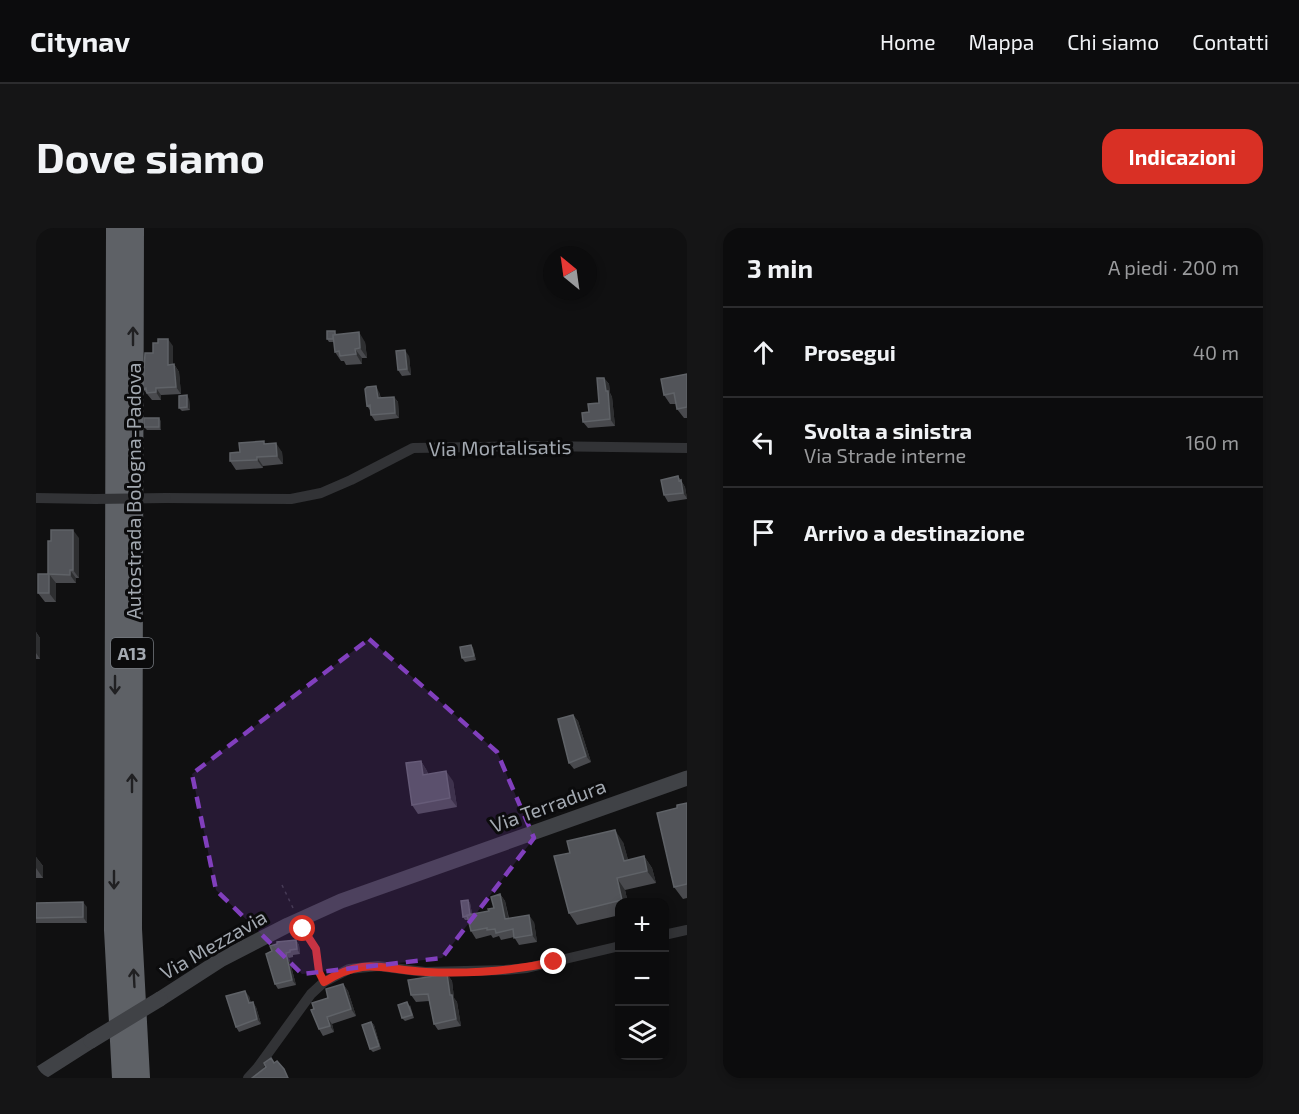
<!DOCTYPE html>
<html lang="it">
<meta charset="utf-8">
<style>
body{margin:0;font-family:"Exo 2",sans-serif;background:#151516;color:#f1f3f6}
.controls{position:absolute;right:18px;bottom:18px;display:grid;overflow:hidden;border-radius:12px;box-shadow:0 3px 9px #0003}
.controls button{width:54px;height:54px;display:grid;place-items:center;padding:0;border:0;border-bottom:2px solid #2c2c2e;background:#0c0c0d;color:#f1f3f6;font:30px sans-serif}
.compass{position:absolute;left:507px;top:18px;width:54px;height:54px;border-radius:50%;background:#0c0c0d;box-shadow:0 3px 9px #0003;rotate:331deg}
.stop{position:absolute;width:18px;height:18px;margin:-14px;border:4px solid #d93025;border-radius:50%;background:#fff}
.stop.end{background:#d93025;border-color:#fff;box-shadow:0 2px 6px #0008}
.list{margin:0;padding:0;list-style:none}
h2{display:flex;justify-content:space-between;align-items:center;height:78px;margin:0;padding:0 24px;font-size:26px}
h2 small{font-size:20px;font-weight:400;color:#9a9b9d}
.list li{display:grid;grid-template-columns:39px 1fr auto;gap:18px;align-items:center;box-sizing:border-box;height:90px;padding:0 24px;border-top:2px solid #2c2c2e}
.list b{display:block;font-size:22px;white-space:nowrap}
.list p{margin:0;font-size:20px;white-space:nowrap;color:#9a9b9d}
.list em{font-size:20px;font-style:normal;color:#9a9b9d}
.icon{flex:none;width:33px;height:33px;fill:none;stroke:currentColor;stroke-width:2;stroke-linecap:round;stroke-linejoin:round}
.map{position:relative;flex:none;width:651px;height:850px;overflow:hidden;border-radius:18px}
header{display:flex;align-items:center;gap:36px;box-sizing:border-box;height:84px;padding:0 30px;background:#0c0c0d;border-bottom:2px solid #2c2c2e}
header strong{font-size:28px}
nav{display:flex;gap:33px;margin-inline-start:auto;font-size:21px}
.intro{display:flex;align-items:center;justify-content:space-between;box-sizing:border-box;height:144px;padding:0 36px}
h1{margin:0;font-size:42px}
.button{padding:15px 27px;border-radius:18px;background:#d93025;color:#fff;font-size:21px;font-weight:700}
main{display:flex;gap:36px;padding:0 36px}
aside{flex:1;background:#0c0c0d;border-radius:18px;box-shadow:0 3px 9px #0003}
.map>svg:first-child{display:block}
</style>
<header>
<strong>Citynav</strong>
<nav><a>Home</a><a>Mappa</a><a>Chi siamo</a><a>Contatti</a></nav>
</header>
<div class="intro"><h1>Dove siamo</h1><a class="button">Indicazioni</a></div>
<main>
<div class="map">
<svg width="651" height="850" viewBox="0 0 651 850">
<rect width="100%" height="100%" fill="#101011"/>
<g fill="none" stroke-linecap="round" stroke-linejoin="round">
<!-- path -->
<path stroke="#383a3d" stroke-width="1.5" stroke-dasharray="3 4.5" stroke-linecap="butt" d="M246,657l11,23
M268,703l12,18 3,24"/>
<!-- street -->
<path stroke="#323336" stroke-width="10" d="M0,270l59,1
M130,270l125,1 30,-6 30,-13 62,-32 124,-2 150,2
M628,707l23,-5
M212,850l10,-11 53,-73 13,-12 25,-13 29,-3 47,6 80,-2 22,-2 93,-22"/>
<!-- secondary -->
<path stroke="#404246" stroke-width="15" d="M124,771l62,-40 66,-34 53,-24 346,-123
M0,848l55,-35"/>
<!-- highway -->
<path stroke="#5e6166" stroke-width="20" d="M80,0l-2,702 8,148
M98,0l-2,701 8,149"/>
<!-- street-bridge -->
<path stroke="#323336" stroke-width="10" d="M59,271l71,-1"/>
<!-- secondary-bridge -->
<path stroke="#404246" stroke-width="15" d="M55,813l69,-42"/>
</g>
<!-- wall -->
<path fill="#494a4e" d="M301,106v1l28,7 2,16h-5v6l-16,1 -2,-4h-3l-6,-9 -1,-10h-5l-2,-3z
M137,118v19l1,-1 5,8 2,22 -20,1v5h-9l-9,-11 10,-36z
M373,128l2,19 -9,1 -4,-6z
M651,146v44h-3l-7,-9 -1,-5h-6l-6,-9z
M568,150l5,6 1,9 2,4 3,29 -27,2 -5,-6 6,-10 10,-9z
M343,164l2,6 13,-1 4,5 1,16 -24,3 -4,-6 -1,-5 -3,-4z
M153,171l1,11 -8,1 -3,-3z
M125,193v9h-14l-3,-3z
M230,216l16,8 1,12 -20,2v2l-27,2 -6,-9 10,-9z
M642,248l7,11 2,12 -19,3 -4,-7z
M43,310v40h-3v5h-21l1,19h-11l-7,-9 10,-19z
M0,404l4,6v21h-4z
M435,417l2,3 3,12 -11,2 -3,-4z
M537,487l5,6 13,41 -17,7 -5,-6z
M385,533l6,10 1,3 25,7 4,26 -39,7 -6,-9z
M651,575v95l-4,1 -9,-12 3,-79z
M587,614l5,18 16,-4 8,12 4,15 -31,7 3,13h-8v12l-43,10 -8,-12z
M0,629l7,9v12h-7z
M464,666l5,7 4,17 25,4 3,20 -18,3 -5,-8 -13,3 -2,-4 -6,2 -2,-3 -15,4 -5,-8 -3,-11h-3l-2,-3 5,-17 2,3 2,11 17,-3 5,-3z
M0,675l51,4v16h-51z
M260,712l3,5 1,9 -7,1v2l-4,1 7,27 -18,4 -3,-5 -3,-33 5,-7z
M411,746l5,7 2,17 3,4 4,24 -23,4 -4,-6 -5,-23 -13,1 -5,-7z
M307,756l5,7 8,25 -24,8 2,8 -11,4 -4,-7 -5,-20 14,-11z
M213,768l2,7 5,4 5,17 -22,8 -3,-5z
M374,777l4,13 -9,3 -3,-3z
M335,794l3,3 7,24 -8,3 -3,-3z"/>
<!-- shaded-wall -->
<path fill="#2e2f31" d="M323,104l6,10 2,16 -7,-10z
M132,111l5,7v27l-5,-8z
M319,121l7,9v6l-6,-10z
M369,122l4,6 2,19 -4,-6z
M138,136l5,8 2,22 -5,-7z
M568,150l5,6 1,9 2,4 3,29 -5,-7z
M340,158l3,6 3,12 -4,-6z
M120,160l5,7v5l-5,-8z
M151,167l2,4 1,11 -3,-3z
M358,169l4,5 1,16 -4,-5z
M123,190l2,3v9l-2,-3z
M240,215l6,9 1,12 -6,-8z
M221,229l6,9v2l-6,-8z
M642,248l7,11 2,11 -4,-5z
M37,302l6,8v40l-6,-8z
M34,342l6,8v5l-6,-8z
M13,346l7,9v19l-7,-9z
M0,404l4,6v21l-4,-6z
M435,417l2,3 3,12 -2,-4z
M537,487l5,6 13,41 -5,-6z
M385,533l6,10 2,13 -6,-9z
M410,543l7,10 4,26 -7,-9z
M579,602l8,12 9,31 -8,-12z
M608,628l8,12 4,15 -9,-12z
M0,629l7,9v12l-7,-10z
M581,650l8,12 3,13h-4l-2,-3z
M464,666l5,7 5,25 -5,-7z
M432,672l2,3 3,16 -3,-3z
M47,674l4,5v16l-4,-6z
M493,687l5,7 3,20 -5,-7z
M260,712l3,5 1,9 -3,-5z
M250,725l3,5 7,27 -4,-5z
M411,746l5,7 2,17 3,4 4,24 -5,-7 -6,-24z
M307,756l5,7 8,25 -5,-7z
M209,763l4,5 3,13 -3,-6z
M217,774l3,5 5,17 -4,-5z
M291,789l5,7 2,8 -4,-6z
M335,794l3,3 7,24 -2,-3z"/>
<!-- building -->
<path fill="#525459" stroke="#5f6267" stroke-width="1.5" d="M291,103h8v4h-2v4h-6z
M323,104l1,16 -5,1 1,5 -16,2 -1,-5 -4,1 -2,-17z
M122,111h10v26l6,-1 2,23 -20,1v4l-9,1 -1,-5 -3,1 2,-36h8v-10h5z
M369,122l2,19 -9,1 -2,-19z
M651,146v33l-10,2 -3,-16 -10,2 -3,-16z
M561,150h7l2,13h2l2,28 -27,3 -1,-9 7,-1 -1,-8 11,-1z
M340,158l2,12 16,-1 1,16 -24,2 -1,-10 -3,1 -2,-17 2,-2z
M151,167v12l-8,1v-12z
M108,190h15v9h-15z
M228,213v3l12,-1 1,13 -20,1v3l-27,1v-8l10,-1 -1,-9z
M642,248l1,5 2,-1 2,13 -19,2 -3,-15z
M15,302h22v40h-3v5l-22,-1v-33h3z
M2,346h11v19h-11z
M435,417l3,11 -12,2 -2,-11z
M537,487l13,41 -17,7 -11,-44z
M385,533l2,14 23,-4 4,27 -38,7 -6,-42z
M651,575v81l-13,3 -17,-74 20,-5v-3z
M579,602l9,31 20,-5 3,15 -30,7 5,22 -53,13 -15,-57 16,-3 -3,-12z
M464,666l5,25 24,-4 3,20 -18,3 -1,-9 -17,4 -1,-4 -8,1v-2l-16,3 -4,-16 22,-4 -1,-2 6,-1 -3,-11z
M432,672l2,15 -7,2 -2,-16z
M47,674v15l-47,1v-15z
M260,712l1,9 -7,1v2l-4,1 6,27 -17,4 -9,-30 6,-3 -2,-5 7,-2v-2z
M411,746l3,21h2l4,24 -22,5 -6,-30 -17,1 -3,-15z
M307,756l8,25 -24,8 3,9 -11,3 -8,-19 3,-1 -2,-6 16,-5 -2,-9z
M209,763l4,12 4,-1 4,17 -21,8 -10,-31z
M371,774l5,13 -10,3 -4,-13z
M335,794l8,24 -9,3 -8,-24z
M235,830l3,5 3,-2 7,8 4,9h-36l14,-11 -2,-4z"/>
<!-- one-way arrows -->
<defs><path id="oneway-shaft" d="M-6 0H5M1.5-3L5.5 0L1.5 3" fill="none" stroke-width="1.6" stroke-linecap="round" stroke-linejoin="round" transform="scale(1.5)"/></defs>
<g stroke="#202022">
<use href="#oneway-shaft" transform="translate(97 108) rotate(-90)"/>
<use href="#oneway-shaft" transform="translate(79 457) rotate(90)"/>
<use href="#oneway-shaft" transform="translate(96 555) rotate(-90)"/>
<use href="#oneway-shaft" transform="translate(78 652) rotate(90)"/>
<use href="#oneway-shaft" transform="translate(98 750) rotate(-93)"/>
</g>
<g fill="none" stroke-linecap="round" stroke-linejoin="round">
<!-- route -->
<path stroke="#d93025" stroke-width="8" d="M267,701l13,20 3,23 5,10c42,-26 58,-12 102,-10 43,2 86,-1 128,-10"/>
</g>
<!-- marked area -->
<path fill="#813fbd" fill-opacity="0.2" stroke="#813fbd" stroke-width="4.5" stroke-dasharray="12 8" stroke-linejoin="round" d="M333,411l128,113 37,86 -92,120 -140,16 -86,-84 -24,-116z"/>
<g text-anchor="middle" dominant-baseline="central" stroke-width="6" stroke-linejoin="round" paint-order="stroke">
<!-- shield labels -->
<rect fill="#0b0b0c" stroke="#757a80" stroke-width="1.5" x="75" y="410" width="42" height="30" rx="4.5"/>
<g font-size="18" font-weight="bold" fill="#a3a9b1">
<text x="96" y="425">A13</text>
</g>
<!-- street labels -->
<g font-size="20" fill="#a3a9b1" stroke="#0b0b0c">
<text transform="translate(464 219) rotate(-1)">Via Mortalisatis</text>
<text transform="translate(97 263) rotate(-90)">Autostrada Bologna-Padova</text>
<text transform="translate(512 577) rotate(-20)">Via Terradura</text>
<text transform="translate(177 716) rotate(-30)">Via Mezzavia</text>
</g>
</g>
</svg>
<div class="controls">
<button>+</button>
<button>−</button>
<button><svg class="icon" aria-label="layers" viewBox="0 0 24 24"><path d="M12 4l9 5-9 5-9-5zM3 14l9 5 9-5"/></svg></button>
</div>
<svg class="compass" viewBox="-18 -18 36 36"><path d="M0-13l5 13h-10z" fill="#e53935"/><path d="M0 13l5-13h-10z" fill="#9a9b9d"/></svg>
<div class="stop" style="left:267px;top:701px"></div>
<div class="stop end" style="left:518px;top:734px"></div>
</div>
<aside>
<h2>3 min<small>A piedi · 200 m</small></h2>
<ul class="list">
<li><svg class="icon" aria-label="ahead" viewBox="0 0 24 24"><path d="M12 20V5M6 11l6-6 6 6"/></svg><div><b>Prosegui</b></div><em>40 m</em></li>
<li><svg class="icon" aria-label="left" viewBox="0 0 24 24"><path d="M17 20v-9H6M10 6l-5 5 5 5"/></svg><div><b>Svolta a sinistra</b><p>Via Strade interne</p></div><em>160 m</em></li>
<li><svg class="icon" aria-label="arrive" viewBox="0 0 24 24"><path d="M6 21V4h12l-3 4 3 4H6"/></svg><div><b>Arrivo a destinazione</b></div></li>
</ul>
</aside>
</main>
